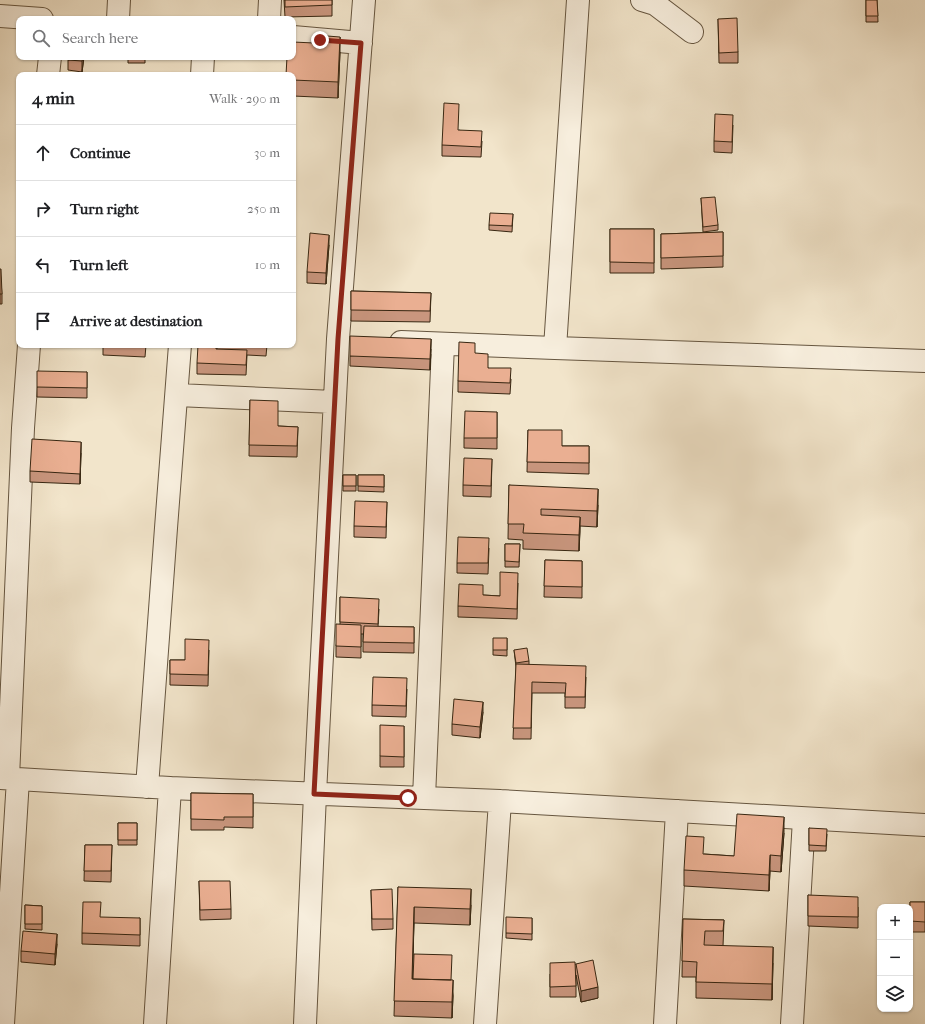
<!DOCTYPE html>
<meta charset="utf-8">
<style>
body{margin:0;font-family:"IM FELL French Canon",serif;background:#f6f6f6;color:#202124}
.controls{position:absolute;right:12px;bottom:12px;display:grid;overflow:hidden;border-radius:8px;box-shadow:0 1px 3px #0004}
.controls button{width:36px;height:36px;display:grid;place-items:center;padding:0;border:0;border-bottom:1px solid #e0e0e0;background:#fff;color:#202124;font:20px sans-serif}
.stop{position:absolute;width:12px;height:12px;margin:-9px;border:3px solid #8f2418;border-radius:50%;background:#fff}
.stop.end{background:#8f2418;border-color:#fff;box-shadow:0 1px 4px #0008}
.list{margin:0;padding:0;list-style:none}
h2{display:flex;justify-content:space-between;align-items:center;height:52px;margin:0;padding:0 16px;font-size:17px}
h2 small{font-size:13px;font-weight:400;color:#757577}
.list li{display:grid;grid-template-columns:26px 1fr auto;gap:12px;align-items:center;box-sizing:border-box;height:56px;padding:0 16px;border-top:1px solid #e0e0e0}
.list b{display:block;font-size:15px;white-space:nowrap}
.list em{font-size:13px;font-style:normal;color:#757577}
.icon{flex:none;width:22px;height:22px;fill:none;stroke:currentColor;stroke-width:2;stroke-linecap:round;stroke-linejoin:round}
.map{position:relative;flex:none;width:925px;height:1024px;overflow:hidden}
.search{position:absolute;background:#fff;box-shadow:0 1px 3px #0004;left:16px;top:16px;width:280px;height:44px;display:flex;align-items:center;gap:10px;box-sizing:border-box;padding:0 14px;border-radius:8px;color:#757577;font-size:15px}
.panel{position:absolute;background:#fff;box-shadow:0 1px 3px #0004;left:16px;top:72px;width:280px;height:276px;border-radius:8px}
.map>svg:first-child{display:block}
</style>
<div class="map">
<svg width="925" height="1024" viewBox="0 0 925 1024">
<rect width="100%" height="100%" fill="#f2e5cb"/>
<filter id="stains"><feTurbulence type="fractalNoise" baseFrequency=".005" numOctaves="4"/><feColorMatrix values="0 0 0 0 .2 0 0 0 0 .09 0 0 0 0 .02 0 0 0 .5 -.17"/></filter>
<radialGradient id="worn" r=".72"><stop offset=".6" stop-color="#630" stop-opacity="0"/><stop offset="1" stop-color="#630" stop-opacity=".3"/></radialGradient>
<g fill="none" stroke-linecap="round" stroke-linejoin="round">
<defs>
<path id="street" d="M642,0l13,4 37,28
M0,16l42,3
M118,19l1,-19
M269,19l1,-19
M293,37l68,6
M48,75l2,-18
M202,75l1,-18
M401,342l154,6 370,13
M555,348l23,-348
M177,395l157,7
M0,778l170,10 330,13 425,24
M8,778l15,-350 6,-83
M147,787l19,-259 14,-183
M424,798l19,-454
M3,1024l15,-245
M155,1024l15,-236
M305,1024l10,-230 23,-455 26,-339
M485,1024l15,-223
M665,1024l12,-213
M792,1024l12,-205"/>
</defs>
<!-- street casing -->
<use href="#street" stroke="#665640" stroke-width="24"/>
<!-- street -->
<use href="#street" stroke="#f7eedd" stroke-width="22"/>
</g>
<!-- wall -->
<path fill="#c9967e" stroke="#372611" d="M284,0h48v16l-47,1z
M866,0h11l1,22h-12z
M718,19l20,33v11h-19z
M340,52l-2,46 -45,-2v-21z
M84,57l-2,15 -14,-2v-10z
M128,57h17v6h-17z
M733,125l-1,28 -18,-1v-11z
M459,130l23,11 -1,16 -39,-1v-11z
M701,198l17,27v5l-15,2z
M513,214l-1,18 -23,-2v-5z
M610,229h44v44h-44z
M723,232v35l-62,2v-35z
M329,245l-3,39 -19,-1v-11z
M0,269l2,25v10h-2z
M351,291l80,2 -1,29 -79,-1z
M103,345h43l-1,12 -42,-2z
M217,345h50l-1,11 -19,-1 -1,20 -49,-1v-11l19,-14h1z
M431,349l-1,21 -80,-4v-10z
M475,353l13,15 23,11 -1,15 -52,-2v-11z
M87,372v26l-50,-1v-10z
M250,400l28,26 20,1 -1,30 -48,-1z
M497,412v37l-33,-1v-10z
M528,430l34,16h27v28l-62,-2z
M81,453l-1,31 -50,-2v-11z
M492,459l-1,38 -28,-1v-11z
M343,475h13v16h-13z
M358,475h26v17l-26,-1z
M509,485l89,20 -1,22 -17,-1 -1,25 -56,-2v-9l-15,-1z
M387,502l-1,36 -32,-1v-11z
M505,544h15l-1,23h-14z
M489,548l-1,26 -31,-1v-10z
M545,560l37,1v37l-38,-1z
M518,583l-1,36 -59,-2v-11l25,-11 17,1z
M340,597l39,12 -1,18h36v26l-51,-1v-18h-2v24l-25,-1v-11l4,-22z
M507,638v18l-14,-1v-5z
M209,650l-1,36 -38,-1v-25h15z
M514,650l15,11v4l57,12 -1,31h-20v-15h-33l-1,46h-18l3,-72z
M407,689l-1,28 -34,-1v-11z
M483,712l-3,26 -28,-3v-11z
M404,726v41h-24v-11z
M191,793l62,1v34l-29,-1v3h-33z
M118,823h19v22h-19z
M809,828l18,6 -1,17h-17z
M784,833l-3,39 -11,-1 -1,20 -85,-5v-16l20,-16 30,2z
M85,845h27l-1,37 -27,-1z
M199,881l32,28v10l-31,1z
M398,887l73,18 -1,20 -56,-2 -2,56 39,1 2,16 -1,22 -58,-2z
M371,890l22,29v10l-21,1z
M808,895l50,12v21l-50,-2z
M910,902h15v30h-15z
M25,905l17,1v24l-17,-1z
M140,918v28l-58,-2v-11z
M532,918v22l-26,-2v-5z
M683,919l41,1 -1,26 50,17 -1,37 -76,-2v-21h-14z
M57,944l-2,21 -34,-3v-11z
M576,964l22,34 -17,4 -5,-27v22h-26v-23z"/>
<!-- shaded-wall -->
<path fill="#a47a66" stroke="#372611" d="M340,37v15l-2,46v-16z
M83,57h1l-2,15v-11z
M329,235v10l-3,39v-11z
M431,339v10l-1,21v-11z
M81,442v11l-1,31v-10z
M598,489v16l-1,22v-16z
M580,517v15l-1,19v-16z
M483,702v10l-3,26v-11z
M784,817v16l-3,39v-16z
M770,855v16l-1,20v-16z
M471,889v16l-1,20v-16z
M414,907v16l-2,72v-16z
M57,934v10l-2,21v-11z
M773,947v16l-1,37v-16z
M453,980v16l-1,22v-16z
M598,987v11l-17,4v-11z"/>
<!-- building -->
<path fill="#eaaf92" stroke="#372611" d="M285,0h47v5l-47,2z
M866,0h11l1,16h-12z
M737,18l1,34 -19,1 -1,-34z
M314,35l26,2 -2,45 -45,-2v-5h-7l1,-18h6v-15l21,1z
M68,57h15l-1,4 -14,-1z
M444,103l15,1 -1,26 24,1 -1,16 -39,-2z
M715,114l18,1 -1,27 -18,-1z
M715,197l3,28 -15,2 -2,-29z
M490,213l23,1 -1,12 -23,-1z
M610,229h44v34l-44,-1z
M723,232v24l-62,2v-24z
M310,233l19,2 -3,38 -19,-1z
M0,269h1l1,25h-2z
M351,291l80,2 -1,18 -79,-1z
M350,336l81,3 -1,20 -80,-3z
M459,342l16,1v10l13,1v14h23l-1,15 -52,-2z
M108,345h37v2z
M198,345h18v4l31,1 -1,15 -49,-2z
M37,371l50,1v16l-50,-1z
M250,400l28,1v25l20,1 -1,19 -48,-1z
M465,411l32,1v26h-33z
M528,430h34v16h27v17l-62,-1z
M32,439l49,3 -1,32 -50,-3z
M464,458l28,1 -1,27 -28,-1z
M343,475h13v11h-13z
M358,475h26v12l-26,-1z
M509,485l89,4 -1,22 -56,-2v6l39,2 -1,18 -56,-2 1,-9h-16z
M355,501l32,1 -1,25 -32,-1z
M458,537l31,1 -1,25h-31z
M505,544h15l-1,18 -14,-1z
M545,560l37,1v26l-38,-1z
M500,572l18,1 -1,36 -59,-3 1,-22 24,1v10l17,1z
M340,597l39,2 -1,25 -38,-2z
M336,624l25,1v22l-25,-1z
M364,626l50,1v16l-51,-1z
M493,638h14v12h-14z
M185,639l24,1 -1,35 -38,-1v-14h15z
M527,648l2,13 -13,2 -2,-13z
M516,664l70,2 -1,31h-20l1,-14 -34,-1 -1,46h-18z
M373,677l34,1 -1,28 -34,-1z
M454,699l29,3 -3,25 -28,-3z
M380,725l24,1v31l-24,-1z
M191,793l62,1v23h-29v3l-33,-1z
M737,814l47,3 -3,39 -11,-1 -1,20 -85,-5 2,-34 18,1 -1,17 31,2z
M118,823h19v17h-19z
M809,828l18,1 -1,17 -17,-1z
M85,845h27l-1,26h-27z
M199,881h31l1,28 -31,1z
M398,887l73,2 -1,20 -56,-2 -2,72 41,1 -1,22 -58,-1z
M392,889l1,30h-21l-1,-29z
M808,895l50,2v20l-50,-1z
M83,902h18l-1,15 40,1v17l-58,-2z
M910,902h15v20l-15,-1z
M25,905l17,1v18h-17z
M506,917l26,1v16l-26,-1z
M683,919l41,1 -1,11h-18l-1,14 69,2 -1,37 -76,-2 1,-20 -15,-1z
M23,931l34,3 -2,20 -34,-3z
M414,954l38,1 -1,25 -38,-1z
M593,960l5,27 -17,4 -5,-27z
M575,962l1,24 -26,1v-24z"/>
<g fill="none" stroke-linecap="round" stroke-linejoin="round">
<!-- route -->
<path stroke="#8f2418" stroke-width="5" d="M320,40l41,3 -23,296 -24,455 94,4"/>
</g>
<rect width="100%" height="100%" filter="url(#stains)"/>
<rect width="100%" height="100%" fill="url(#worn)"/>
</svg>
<div class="controls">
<button>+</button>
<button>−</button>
<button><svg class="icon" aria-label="layers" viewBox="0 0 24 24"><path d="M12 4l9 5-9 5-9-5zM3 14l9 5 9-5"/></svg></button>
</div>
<div class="stop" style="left:408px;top:798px"></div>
<div class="stop end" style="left:320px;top:40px"></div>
<div class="search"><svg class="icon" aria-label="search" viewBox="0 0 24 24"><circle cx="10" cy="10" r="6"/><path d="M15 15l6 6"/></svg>Search here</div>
<section class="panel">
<h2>4 min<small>Walk · 290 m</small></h2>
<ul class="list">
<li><svg class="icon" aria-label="ahead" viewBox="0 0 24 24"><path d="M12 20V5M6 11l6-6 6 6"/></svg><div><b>Continue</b></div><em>30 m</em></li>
<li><svg class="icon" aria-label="right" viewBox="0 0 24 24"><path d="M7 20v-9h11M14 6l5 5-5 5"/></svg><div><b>Turn right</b></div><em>250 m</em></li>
<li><svg class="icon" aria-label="left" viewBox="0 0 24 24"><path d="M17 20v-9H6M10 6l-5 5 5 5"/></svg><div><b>Turn left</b></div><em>10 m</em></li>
<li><svg class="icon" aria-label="arrive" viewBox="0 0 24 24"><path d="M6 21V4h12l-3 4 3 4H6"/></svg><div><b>Arrive at destination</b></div></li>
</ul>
</section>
</div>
